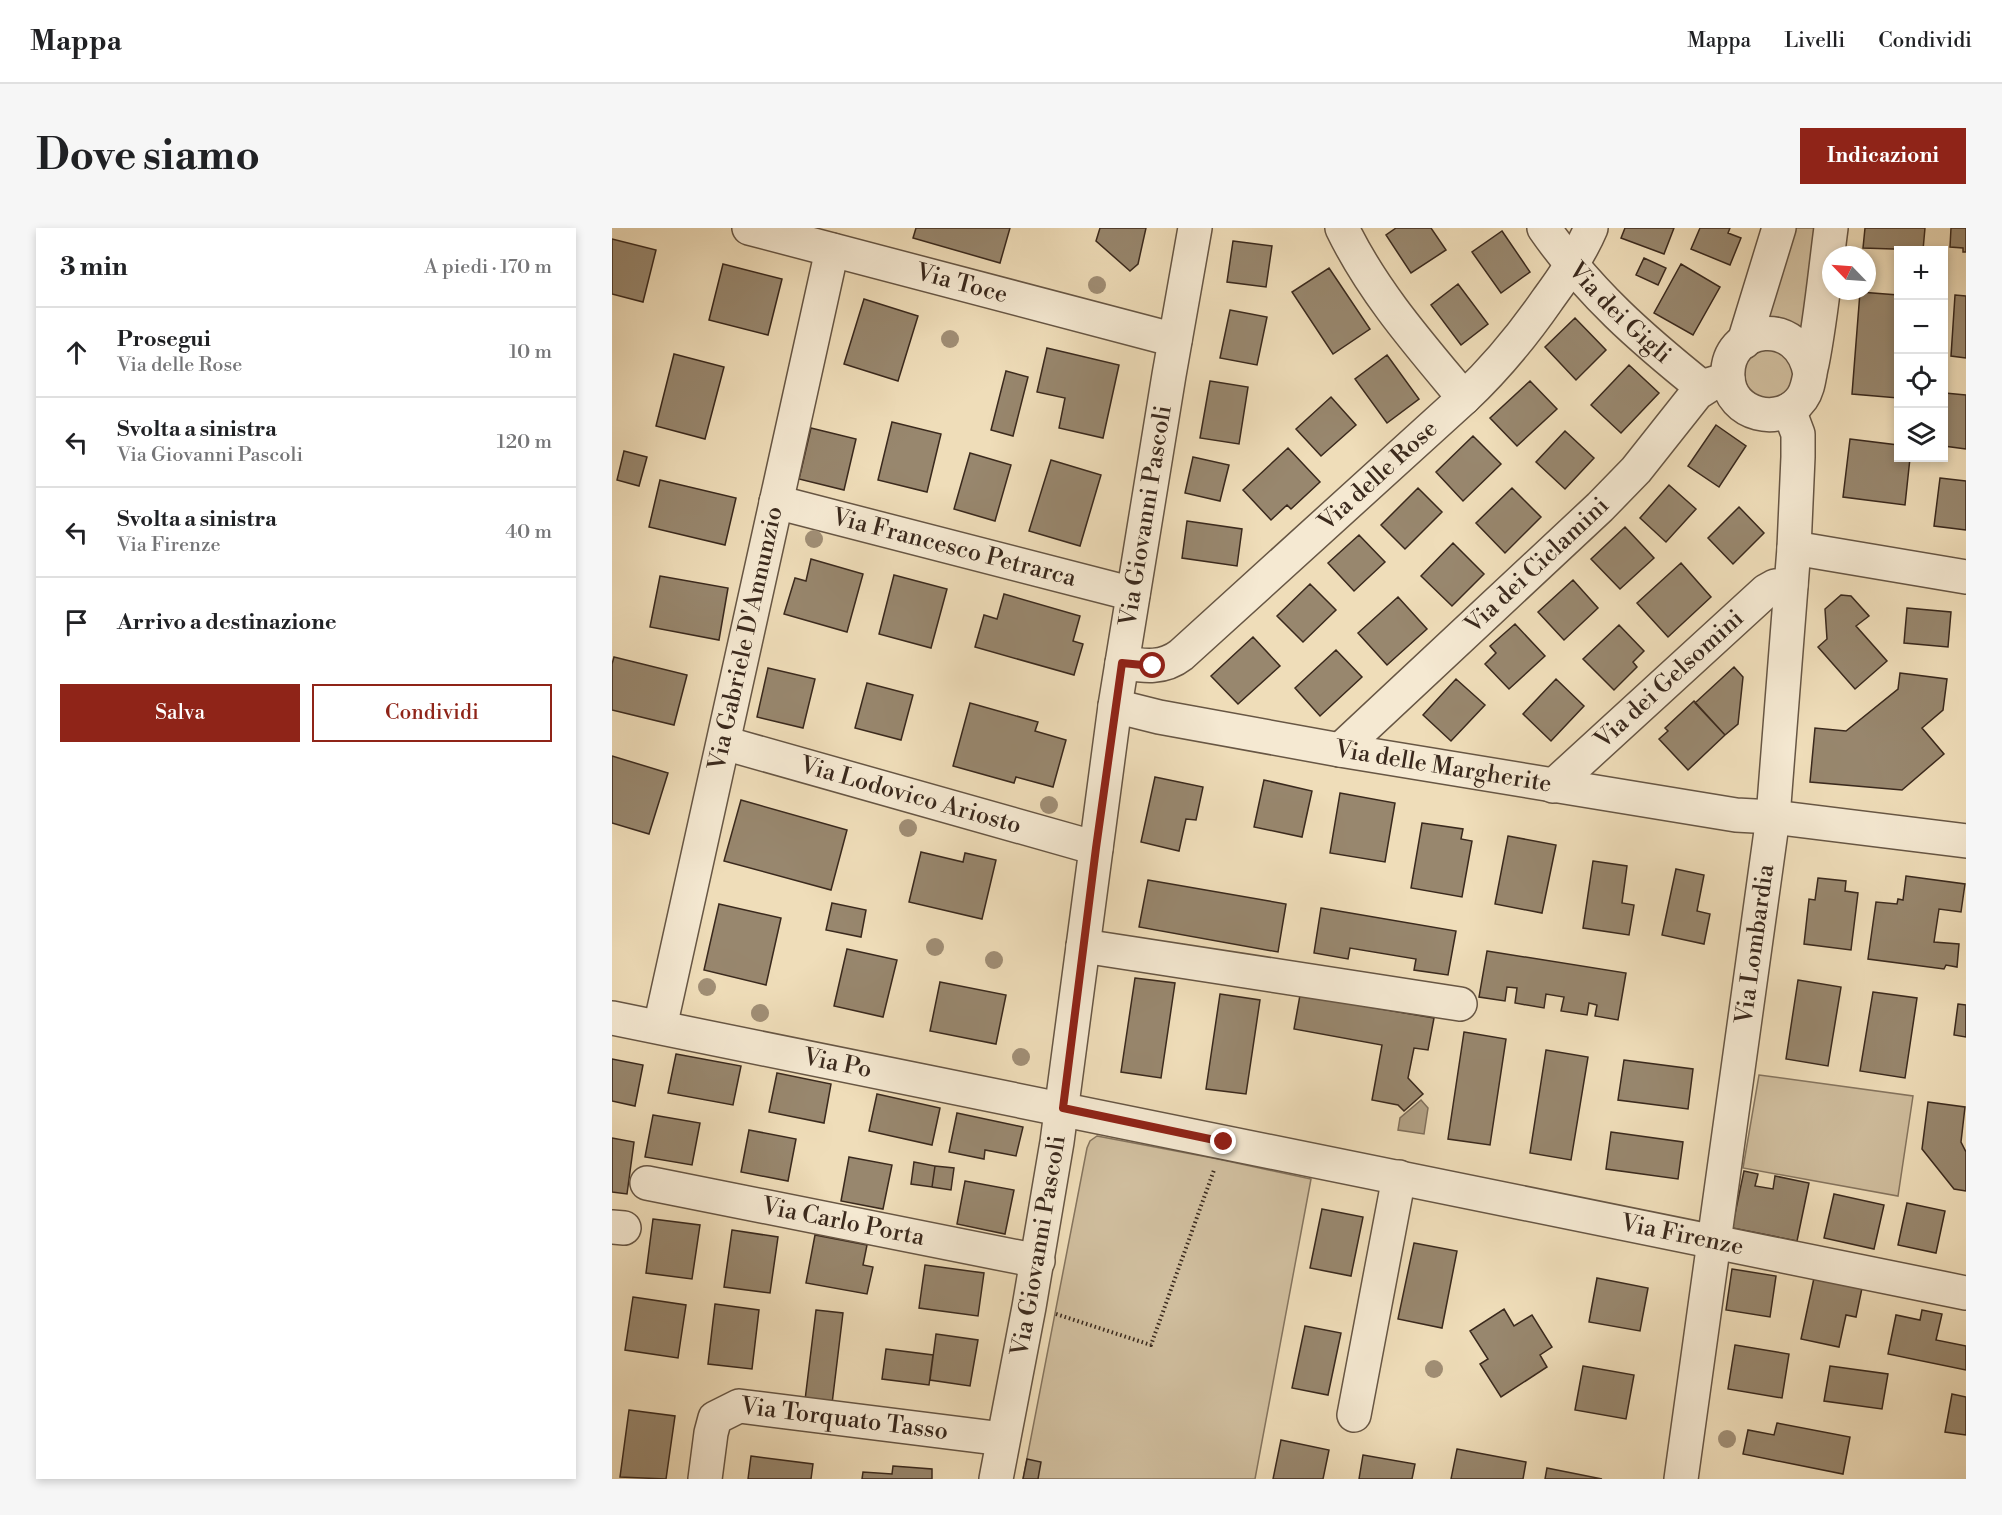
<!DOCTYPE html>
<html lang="it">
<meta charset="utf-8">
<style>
body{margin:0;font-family:"Libre Bodoni",serif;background:#f6f6f6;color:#202124}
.controls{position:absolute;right:18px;top:18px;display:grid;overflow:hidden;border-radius:0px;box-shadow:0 3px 9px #0003}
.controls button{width:54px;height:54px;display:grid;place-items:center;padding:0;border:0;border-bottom:2px solid #e0e0e0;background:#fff;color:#202124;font:30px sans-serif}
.compass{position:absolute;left:1210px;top:18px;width:54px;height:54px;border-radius:50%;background:#fff;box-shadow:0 3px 9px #0003;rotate:295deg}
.stop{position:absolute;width:18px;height:18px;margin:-14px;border:4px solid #8f2418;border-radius:50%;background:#fff}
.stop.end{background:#8f2418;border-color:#fff;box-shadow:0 2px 6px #0008}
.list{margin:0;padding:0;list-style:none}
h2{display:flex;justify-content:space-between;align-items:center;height:78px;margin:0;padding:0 24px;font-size:26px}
h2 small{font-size:20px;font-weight:400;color:#757577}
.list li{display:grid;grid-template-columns:39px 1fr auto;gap:18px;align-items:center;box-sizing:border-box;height:90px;padding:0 24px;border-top:2px solid #e0e0e0}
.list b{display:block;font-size:22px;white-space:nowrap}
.list p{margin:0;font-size:20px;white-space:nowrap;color:#757577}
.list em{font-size:20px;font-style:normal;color:#757577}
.actions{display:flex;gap:12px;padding:18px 24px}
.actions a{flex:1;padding:14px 0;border:2px solid #8f2418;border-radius:0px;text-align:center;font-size:21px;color:#8f2418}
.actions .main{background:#8f2418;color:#fff}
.icon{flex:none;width:33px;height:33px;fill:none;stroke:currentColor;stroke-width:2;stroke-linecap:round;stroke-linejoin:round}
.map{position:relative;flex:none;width:1354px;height:1251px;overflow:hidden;border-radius:0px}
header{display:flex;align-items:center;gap:36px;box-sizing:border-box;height:84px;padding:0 30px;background:#fff;border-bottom:2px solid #e0e0e0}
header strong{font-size:28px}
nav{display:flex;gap:33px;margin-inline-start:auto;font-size:21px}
.intro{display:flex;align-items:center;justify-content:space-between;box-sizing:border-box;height:144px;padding:0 36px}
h1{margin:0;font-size:42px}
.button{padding:15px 27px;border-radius:0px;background:#8f2418;color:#fff;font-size:21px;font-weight:700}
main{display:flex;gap:36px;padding:0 36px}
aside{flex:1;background:#fff;border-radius:0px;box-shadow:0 3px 9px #0003}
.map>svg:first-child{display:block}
</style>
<header>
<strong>Mappa</strong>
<nav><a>Mappa</a><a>Livelli</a><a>Condividi</a></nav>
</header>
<div class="intro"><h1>Dove siamo</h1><a class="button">Indicazioni</a></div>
<main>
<aside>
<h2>3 min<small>A piedi · 170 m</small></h2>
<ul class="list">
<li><svg class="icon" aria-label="ahead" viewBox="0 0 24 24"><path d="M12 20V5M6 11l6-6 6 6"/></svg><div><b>Prosegui</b><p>Via delle Rose</p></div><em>10 m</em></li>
<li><svg class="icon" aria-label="left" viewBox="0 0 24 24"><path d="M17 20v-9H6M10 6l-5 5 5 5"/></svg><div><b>Svolta a sinistra</b><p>Via Giovanni Pascoli</p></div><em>120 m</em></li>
<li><svg class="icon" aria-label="left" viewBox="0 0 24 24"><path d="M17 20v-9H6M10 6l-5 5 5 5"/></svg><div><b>Svolta a sinistra</b><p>Via Firenze</p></div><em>40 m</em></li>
<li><svg class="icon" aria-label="arrive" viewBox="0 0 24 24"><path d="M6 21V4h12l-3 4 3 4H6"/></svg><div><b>Arrivo a destinazione</b></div></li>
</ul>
<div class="actions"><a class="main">Salva</a><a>Condividi</a></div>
</aside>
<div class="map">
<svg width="1354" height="1251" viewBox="0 0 1354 1251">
<rect width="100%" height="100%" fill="#efddb9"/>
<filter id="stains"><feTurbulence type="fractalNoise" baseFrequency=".00333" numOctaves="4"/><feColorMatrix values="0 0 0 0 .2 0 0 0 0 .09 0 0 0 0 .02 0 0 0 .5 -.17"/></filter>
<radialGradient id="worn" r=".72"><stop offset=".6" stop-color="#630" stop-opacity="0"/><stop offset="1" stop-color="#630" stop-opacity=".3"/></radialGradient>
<!-- green -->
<path fill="#d0be9e" stroke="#85745e" stroke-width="1.5" d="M1178,0h30l-17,100 -3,1 -40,-7z
M1144,121l27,2 13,23 -7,18 -16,9 -24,-8 -7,-24z
M1147,847l154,21 -15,100 -155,-28z
M485,908l121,23 93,20 -56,300h-232l64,-331 3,-7z"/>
<!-- water -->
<path fill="#b1a084" stroke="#81705b" stroke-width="1.5" d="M809,872l7,8 -4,26 -26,-4 2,-12z"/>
<!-- building -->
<path fill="#98876e" stroke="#3a291d" stroke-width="1.5" d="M304,0h94l-10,35 -87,-25z
M488,0h46l-8,36 -8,7 -34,-30z
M784,0h35l15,22 -35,23 -25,-38z
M1013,0h49l-10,26 -43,-16z
M1088,0h30l-2,5 13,5 -11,27 -39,-16z
M1253,0h60l-2,22 -60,-2z
M1339,0h15v24h-3v-4l-13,-1z
M890,3l28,41 -29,21 -29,-41z
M0,11l44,11 -13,52 -31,-8z
M621,13l39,5 -6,41 -39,-5z
M1032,30l22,10 -8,17 -22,-10z
M111,36l59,15 -14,56 -59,-15z
M1069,36l39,23 -27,48 -39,-22z
M717,40l41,61 -37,25 -41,-62z
M846,56l30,40 -27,21 -30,-40z
M1248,64l38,3v103l-46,-4z
M1343,67l11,1v62l-15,-2z
M252,71l54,17 -20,65 -54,-17z
M618,82l37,7 -10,48 -37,-7z
M963,90l31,32 -30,30 -31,-33z
M435,120l72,17 -16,73 -44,-10 6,-30 -28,-6z
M62,126l50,13 -19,72 -49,-13z
M775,127l32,44 -32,24 -32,-44z
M1017,137l30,28 -38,40 -30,-28z
M394,143l22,6 -15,59 -22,-6z
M598,153l38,6 -9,57 -39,-6z
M918,153l27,28 -40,37 -27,-28z
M1333,165l21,2v54l-22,-3z
M719,169l25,28 -35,31 -25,-27z
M280,194l49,12 -14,58 -49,-12z
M1104,197l30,21 -27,41 -31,-21z
M199,200l45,11 -12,51 -45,-11z
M953,203l29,27 -29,31 -29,-27z
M861,208l28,28 -38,37 -27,-29z
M1238,211l48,6v13h12l-5,47 -62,-8z
M676,220l32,34 -29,27 -4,-4 -16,15 -28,-30z
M12,223l23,6 -8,29 -22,-6z
M358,225l41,12 -16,56 -41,-12z
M581,229l36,8 -9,36 -35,-8z
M439,232l50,15 -21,71 -51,-15z
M1328,250l26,3v49l-32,-4z
M48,252l76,18 -11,47 -76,-18z
M1057,257l27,24 -30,33 -26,-24z
M806,260l24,24 -37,37 -24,-24z
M900,260l29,29 -36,36 -29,-30z
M1127,279l25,26 -31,31 -25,-26z
M575,293l55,8 -5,37 -55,-8z
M1013,299l29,31 -34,31 -29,-30z
M747,307l26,27 -31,29 -26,-28z
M841,315l31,31 -32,32 -31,-30z
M199,331l52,15 -16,58 -63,-18 11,-36 11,3z
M1069,335l30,34 -43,40 -31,-34z
M282,347l53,14 -16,59 -52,-14z
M48,348l68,12 -9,52 -69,-13z
M961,352l25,28 -34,32 -26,-28z
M698,356l26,26 -33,32 -26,-26z
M392,366l76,22 -7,25 10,3 -9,31 -99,-28 9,-32 13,4z
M1229,367l10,1 18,20 -13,10 31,35 -32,28 -37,-42 9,-8 -2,-30z
M786,369l29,32 -40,36 -29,-32z
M1295,380l44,4 -3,35 -44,-4z
M903,396l30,32 -36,33 -24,-25 11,-11 -6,-7z
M1007,397l25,26 -11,11 4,5 -23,23 -31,-31z
M641,409l27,29 -42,38 -27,-28z
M724,422l26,27 -42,39 -25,-28z
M2,429l73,18 -13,50 -62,-15v-46z
M1122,439l9,10 -5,47 -13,11 -30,-32z
M156,440l47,11 -12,49 -46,-11z
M1288,445l47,6 -4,31 -21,18 22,26 -42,36 -92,-8 5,-54 31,3 52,-42z
M844,451l29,26 -34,36 -28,-26z
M944,451l28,27 -33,35 -28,-27z
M255,455l46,12 -12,45 -46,-12z
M1082,473l31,34 -37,35 -29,-31 9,-8 -3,-3z
M358,475l68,19 -3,9 31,9 -13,47 -37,-10 -2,6 -61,-17z
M0,528l56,17 -19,61 -37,-11z
M543,549l48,10 -7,33 -10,-1 -7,32 -38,-9z
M652,552l48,11 -10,46 -48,-10z
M728,565l55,10 -10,59 -55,-9z
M129,572l106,30 -16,60 -107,-29z
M810,595l41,6 -2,10 11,2 -10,56 -51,-9z
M896,608l48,9 -14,68 -47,-9z
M309,624l42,10 2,-9 31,7 -14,59 -73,-17z
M981,633l34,5 -5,37 12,2 -5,30 -46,-7z
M1064,641l28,6 -7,36 13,3 -6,30 -42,-9z
M1294,648l59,8 -4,28 -22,-3 -5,33 25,2 -2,23 -11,-2 -2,4 -76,-10 8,-57 21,2 1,-5 5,1z
M1206,650l28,3 -1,10 13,2 -7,57 -47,-6 5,-45 6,1z
M536,652l138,24 -8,48 -139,-25z
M220,675l34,7 -5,27 -35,-7z
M107,676l62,14 -15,67 -62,-15z
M709,680l135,23 -8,44 -34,-5 2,-11 -66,-11 -2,11 -34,-6z
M235,721l50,11 -14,57 -49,-11z
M875,723l139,22 -8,47 -23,-4 2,-11 -8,-2 -2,12 -26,-4 3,-14 -18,-3 -2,14 -29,-5 2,-15 -10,-1 -2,14 -26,-4z
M523,750l40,5 -14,95 -40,-6z
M1186,752l43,7 -13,79 -42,-7z
M328,754l66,13 -10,49 -66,-13z
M1261,764l44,6 -12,80 -45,-7z
M608,766l40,6 -14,94 -40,-5z
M688,767l134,23 -6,32 -14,-2 -6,30 15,16 -19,17 -6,-6 -26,-5 10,-55 -88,-16z
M1346,776l8,1v32l-12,-2z
M852,804l42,7 -16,106 -42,-6z
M934,822l42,7 -17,103 -41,-7z
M64,826l65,12 -8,39 -65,-12z
M0,831l31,6 -8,41 -23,-5z
M1012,832l69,9 -5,40 -70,-9z
M165,845l54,11 -7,39 -55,-11z
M265,866l63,14 -8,37 -63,-14z
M1316,874l37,5 -4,35 5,10v39l-12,-2 -32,-40z
M345,885l66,14 -7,29 -31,-6 -1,9 -35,-7z
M41,887l47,8 -8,42 -47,-8z
M137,902l47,9 -8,42 -47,-9z
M999,904l72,10 -5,37 -72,-10z
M0,910l22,4 -7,52 -15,-2z
M237,929l43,8 -9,44 -42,-8z
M302,934l21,4 -3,21 -21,-3z
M323,938l19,2 -3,22 -19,-3z
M1132,943l14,3 -3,12 18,3 2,-13 34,7 -12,58 -65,-13z
M353,953l49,9 -9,44 -48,-10z
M1222,966l50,11 -10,44 -50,-11z
M1295,975l38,8 -9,42 -38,-8z
M710,981l41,8 -12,59 -41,-8z
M41,991l47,6 -8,54 -46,-6z
M120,1002l46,7 -8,56 -46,-6z
M203,1007l52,10 -4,20 10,2 -6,27 -61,-11z
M802,1015l43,8 -15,77 -44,-9z
M313,1037l59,8 -6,43 -59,-8z
M1120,1041l44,7 -6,41 -44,-7z
M985,1050l51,10 -8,43 -51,-9z
M1202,1050l48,10 -6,29 -10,-2 -7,32 -38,-8z
M21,1069l53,8 -8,53 -53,-8z
M103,1076l44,6 -7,59 -44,-5z
M892,1081l10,17 18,-11 20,32 -12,8 7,12 -46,30 -21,-33 8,-5 -18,-28z
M204,1082l27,3 -11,91 -27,-4z
M1310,1082l20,4 -6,26 30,6v24l-78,-16 8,-39 24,5z
M693,1098l36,7 -13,62 -36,-7z
M324,1106l42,6 -8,46 -40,-6z
M1123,1117l54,9 -7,44 -54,-9z
M274,1121l47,6 -4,30 -47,-6z
M971,1138l51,9 -8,44 -51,-9z
M1218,1138l58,8 -6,35 -58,-8z
M1340,1166l14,3v38l-21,-3z
M17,1182l46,6 -9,63 -46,-2z
M1165,1195l73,14 -7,37 -100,-20 5,-24 26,5z
M669,1212l48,10 -6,29h-50z
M845,1221l69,13 -3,17h-72z
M751,1227l52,9 -3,15h-53z
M139,1228l62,8 -2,15h-63z
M415,1231l14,3 -3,17h-15z
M281,1238l39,3v10h-70l1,-7 29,2z
M935,1240l55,11h-57z"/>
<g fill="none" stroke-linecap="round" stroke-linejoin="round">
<defs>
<g id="minor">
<path id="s1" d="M137,0l426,112"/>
<path d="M730,0c31,64 77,116 122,170"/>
<path id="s2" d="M932,0c45,65 98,111 159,160"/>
<path d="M1132,114l35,-114"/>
<path d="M1198,146c-10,-60 -86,-49 -82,4 2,37 53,50 74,20 7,-10 7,-23 10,-34 9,-45 13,-91 19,-136"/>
<path id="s3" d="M164,274l357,92"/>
<path d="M1182,320l172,29"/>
<path id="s4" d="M510,435c22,3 41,6 59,-8l283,-257c32,-30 59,-63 84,-99 17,-23 32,-45 43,-71"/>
<path id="s5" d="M503,478l44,11 181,33 396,65 37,2 193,24"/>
<path id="s6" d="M112,515l372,105"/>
<path id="s7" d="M728,522l260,-243 36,-37 61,-77 14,-9 17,-5"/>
<path id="s8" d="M941,558l213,-195 9,-5 16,-1"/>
<path d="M471,718l377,58"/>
<path id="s9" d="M0,790l1354,275"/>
<path id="s10" d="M48,799l172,-777"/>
<path id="s11" d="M35,955l391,78"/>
<path d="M0,999l12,1"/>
<path d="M742,1187l45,-238"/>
<path id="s12" d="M93,1251l6,-46 4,-15 24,-12 264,33"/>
<path id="s13" d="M384,1251l33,-172 28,-165 58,-436 54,-331 26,-147"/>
<path id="s14" d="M1069,1251l92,-662 21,-269 4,-91v-23l-9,-24"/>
</g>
</defs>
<!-- minor casing -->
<use href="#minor" stroke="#675644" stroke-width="36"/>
<!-- path -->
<path stroke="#3a291d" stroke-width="4" stroke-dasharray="1.5 3" stroke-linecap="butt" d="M444,1086l95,31 63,-175"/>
<!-- minor -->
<use href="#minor" stroke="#f5e9d2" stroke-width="33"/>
</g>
<!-- trees -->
<g fill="#a08e75">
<circle cx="485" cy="57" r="9"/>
<circle cx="338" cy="111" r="9"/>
<circle cx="202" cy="311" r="9"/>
<circle cx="437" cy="577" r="9"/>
<circle cx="296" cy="600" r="9"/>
<circle cx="323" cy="719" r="9"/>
<circle cx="382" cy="732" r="9"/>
<circle cx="95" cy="759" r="9"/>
<circle cx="148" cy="785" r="9"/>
<circle cx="409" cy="829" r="9"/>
<circle cx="822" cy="1141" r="9"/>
<circle cx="1115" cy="1211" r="9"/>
</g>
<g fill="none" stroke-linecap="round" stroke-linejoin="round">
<!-- route -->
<path stroke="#8f2418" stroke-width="8" d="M541,438l-31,-3 -26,185 -33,260 161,34"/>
</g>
<g text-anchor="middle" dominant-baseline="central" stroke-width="4.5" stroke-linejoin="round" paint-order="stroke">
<!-- street labels -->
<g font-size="24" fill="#3a291d" stroke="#f5e9d2">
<text stroke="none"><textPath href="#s1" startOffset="220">Via Toce</textPath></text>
<text stroke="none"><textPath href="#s2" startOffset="114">Via dei Gigli</textPath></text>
<text stroke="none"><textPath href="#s4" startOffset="328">Via delle Rose</textPath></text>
<text stroke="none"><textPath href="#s13" startOffset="975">Via Giovanni Pascoli</textPath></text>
<text stroke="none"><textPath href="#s3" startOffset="184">Via Francesco Petrarca</textPath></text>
<text stroke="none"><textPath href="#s7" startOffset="270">Via dei Ciclamini</textPath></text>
<text stroke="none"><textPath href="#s10" startOffset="398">Via Gabriele D'Annunzio</textPath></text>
<text stroke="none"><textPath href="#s8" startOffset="158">Via dei Gelsomini</textPath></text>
<text stroke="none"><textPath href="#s5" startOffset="334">Via delle Margherite</textPath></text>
<text stroke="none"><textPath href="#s6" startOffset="194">Via Lodovico Ariosto</textPath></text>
<text stroke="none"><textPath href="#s14" startOffset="540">Via Lombardia</textPath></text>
<text stroke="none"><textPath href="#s9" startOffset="230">Via Po</textPath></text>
<text stroke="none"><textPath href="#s11" startOffset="200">Via Carlo Porta</textPath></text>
<text stroke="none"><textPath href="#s9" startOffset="1092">Via Firenze</textPath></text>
<text stroke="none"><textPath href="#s13" startOffset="237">Via Giovanni Pascoli</textPath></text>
<text stroke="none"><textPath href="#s12" startOffset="195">Via Torquato Tasso</textPath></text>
</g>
</g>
<rect width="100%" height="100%" filter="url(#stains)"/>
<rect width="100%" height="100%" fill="url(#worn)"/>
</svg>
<div class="controls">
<button>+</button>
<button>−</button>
<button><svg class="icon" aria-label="locate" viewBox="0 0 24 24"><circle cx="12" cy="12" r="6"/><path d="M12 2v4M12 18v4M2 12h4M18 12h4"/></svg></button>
<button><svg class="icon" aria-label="layers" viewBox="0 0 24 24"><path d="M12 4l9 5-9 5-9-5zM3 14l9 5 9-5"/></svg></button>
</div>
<svg class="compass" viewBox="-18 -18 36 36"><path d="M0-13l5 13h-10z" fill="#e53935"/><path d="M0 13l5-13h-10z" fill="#757577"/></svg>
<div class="stop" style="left:541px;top:438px"></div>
<div class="stop end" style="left:612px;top:914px"></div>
</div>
</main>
